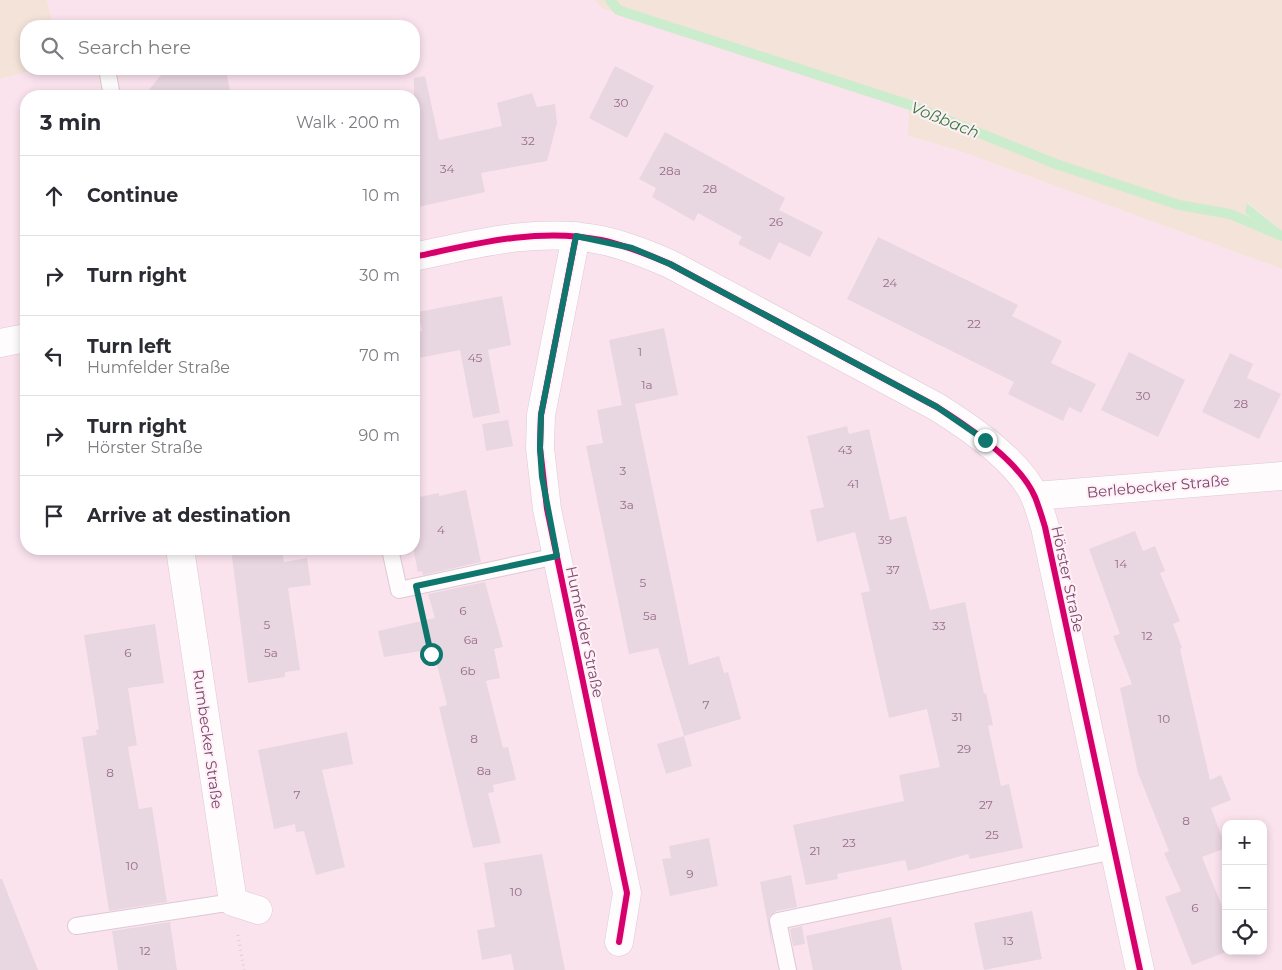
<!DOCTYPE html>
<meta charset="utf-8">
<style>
body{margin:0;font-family:Montserrat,sans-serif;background:#f2f2f3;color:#2b2b33}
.controls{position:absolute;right:15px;bottom:15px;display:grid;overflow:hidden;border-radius:10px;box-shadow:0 2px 8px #0003}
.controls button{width:45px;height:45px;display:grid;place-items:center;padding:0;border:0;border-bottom:1px solid #e1e1e2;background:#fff;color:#2b2b33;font:25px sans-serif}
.stop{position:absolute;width:15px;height:15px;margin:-11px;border:4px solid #0f766e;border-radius:50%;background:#fff}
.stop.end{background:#0f766e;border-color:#fff;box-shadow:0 1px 5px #0008}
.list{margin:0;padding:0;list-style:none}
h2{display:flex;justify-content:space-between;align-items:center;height:65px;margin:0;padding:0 20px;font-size:21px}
h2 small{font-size:16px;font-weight:400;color:#7c7c81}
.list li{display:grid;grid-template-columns:32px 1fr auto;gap:15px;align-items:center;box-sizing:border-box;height:80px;padding:0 20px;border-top:1px solid #e1e1e2}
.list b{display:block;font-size:19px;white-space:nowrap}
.list p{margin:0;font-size:16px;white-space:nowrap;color:#7c7c81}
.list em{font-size:16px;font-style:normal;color:#7c7c81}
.icon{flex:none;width:28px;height:28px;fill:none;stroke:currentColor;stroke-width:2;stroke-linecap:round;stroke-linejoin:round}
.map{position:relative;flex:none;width:1282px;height:970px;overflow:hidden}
.search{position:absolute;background:#fff;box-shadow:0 2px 8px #0003;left:20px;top:20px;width:400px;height:55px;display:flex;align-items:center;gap:12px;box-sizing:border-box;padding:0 18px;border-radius:20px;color:#7c7c81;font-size:19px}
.panel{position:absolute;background:#fff;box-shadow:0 2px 8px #0003;left:20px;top:90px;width:400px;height:465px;border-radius:20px}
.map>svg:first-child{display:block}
</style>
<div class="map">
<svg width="1282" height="970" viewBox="0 0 1282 970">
<rect width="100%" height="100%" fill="#f9edf2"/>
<!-- residential -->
<path fill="#fbe3ee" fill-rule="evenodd" d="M47,0h548l6,8 309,94 -2,34 49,14 325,119v701h-1282v-891l37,-10h377v-43h-361zM26,96h388v453h-388zM1226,824h37v127h-37z"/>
<!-- green -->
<path fill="#f4e3d9" d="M0,0h47l6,26h-27v43h11l-37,10z
M595,0h687v231l-34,-28 -3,10 37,27v29l-325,-119 -49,-14 1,-34 -308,-94z"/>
<!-- water -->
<path fill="#ccecce" d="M1247,203l35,28v9l-37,-27z"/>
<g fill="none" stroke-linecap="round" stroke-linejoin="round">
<!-- stream -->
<path stroke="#ccecce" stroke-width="10" d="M610,0l8,10 292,95 146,59 123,41 51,9 52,22"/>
</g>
<!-- building -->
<path fill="#e8d6e1" d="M615,66l39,20 -27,52 -38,-20z
M166,69h60l4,22 -30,5h-56z
M425,76l14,64 63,-14 -5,-23 35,-10 5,14 18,-3 2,19 -10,38 -66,12 4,19 -71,16v-130z
M665,132l120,66 -6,12 44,22 -13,25 -31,-15 -9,18 -32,-16 4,-7 -44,-24 -4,8 -42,-24 4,-9 -17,-9z
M878,237l140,68 -6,11 50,25 -11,22 45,21 -15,29 -12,-6 -6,14 -55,-27 6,-12 -167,-83z
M502,296l9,49 -23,5 12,63 -27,5 -13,-68 -41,8 -5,-26 8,-1 -4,-19z
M664,328l14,67 -43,9 54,261 30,-9 5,17 4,-1 13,47 -57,17 8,30 -26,8 -9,-30 27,-8 -26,-88 -29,6 -43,-208 17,-3 -6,-33 25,-5 -13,-65z
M1129,352l56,28 -27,57 -57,-27z
M1230,353l23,11 -6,14 34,16 -22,45 -57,-27z
M508,420l5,26 -27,5 -4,-27z
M847,426l2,8 20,-5 21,91 16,-4 24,94 35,-8 19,92 2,-1 7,32 -5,1 13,60 8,-2 14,64 -53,11 -2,-5 -60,17 -3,-11 -68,14 1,5 -32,6 -13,-60 111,-24 -5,-26 41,-8 -13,-58 -38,9 -28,-125 9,-2 -15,-59 -38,10 -7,-32 14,-3 -17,-71z
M466,490l15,72 -58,13 -1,-4 -4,1 -4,-20v-54l25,-5v3z
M1135,531l8,20 12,-5 10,25 -5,2 20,48 -7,3 9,24 -2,1 30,131 11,-5 10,25 -20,8 15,40 -24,9 24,59v36l-34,13 -27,-68 16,-6 -17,-38 5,-2 -31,-78 -18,-85 12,-4 -19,-48 7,-2 -31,-85z
M231,549h51l2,13 23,-4 4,27 -23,3 12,82 -15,2v5l-37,6z
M485,582l18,65 -9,2 6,29 -14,3 17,67 5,-1 8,33 -23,5 1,7 -6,1 13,50 -28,5 -34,-141 8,-2 -14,-56 -49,8 -6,-26 57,-13 -7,-24z
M155,624l9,59 -36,5 9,57 -9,2 11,62 13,-2 15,95 -58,9 -27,-174 15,-2 -1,-5 3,-1 -15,-94z
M347,732l6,32 -31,6 23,97 -29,8 -12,-44 -8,1 -1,-8 -21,5 -16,-79z
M709,838l9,48 -48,10 -8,-37 9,-1 -2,-12z
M542,854l23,116h-51l-3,-16 -29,6 -5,-30 18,-3 -11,-64z
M791,875l6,32 -21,4 -7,6 4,34 -13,-69z
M0,879h2l36,91h-38z
M1032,911l10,48 -58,11 -10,-47z
M891,917l11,53h-89l-7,-34z
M170,922l7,48h-59l-6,-39z
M802,926l3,18 -12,2 -3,-17z"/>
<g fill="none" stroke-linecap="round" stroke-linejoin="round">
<defs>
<path id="service" d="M107,69l5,27
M390,549l9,41 158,-34
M76,926l157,-24
M788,970l-10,-49 336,-70"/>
<path id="minor" d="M576,236l-35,179 -1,33 7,61 80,384 -8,49
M414,257c60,-13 125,-30 187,-17 24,5 46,14 69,24l267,143c32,20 83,55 98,90 4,10 7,20 10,30l95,443
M0,343l26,-5
M1035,496l247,-20
M180,549l53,353 25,8"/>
</defs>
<!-- service casing -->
<use href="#service" stroke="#ddc9d4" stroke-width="18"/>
<!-- minor casing -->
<use href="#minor" stroke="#ddc9d4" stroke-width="29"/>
<!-- path -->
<path stroke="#dccdd8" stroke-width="3" stroke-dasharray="1 4" stroke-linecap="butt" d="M421,611l10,43
M238,935l6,35"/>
<!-- service -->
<use href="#service" stroke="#fefcfd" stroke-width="16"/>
<!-- minor -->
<use href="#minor" stroke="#fefcfd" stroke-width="28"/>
<defs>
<path id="cycleway" d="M576,236l-35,179 -1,33 7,61 80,384 -8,49
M414,257c60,-13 125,-30 187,-17 24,5 46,14 69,24l267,143c32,20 83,55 98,90 4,10 7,20 10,30l95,443"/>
</defs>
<!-- cycleway casing -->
<use href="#cycleway" stroke="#fff0f7" stroke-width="9"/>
<!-- cycleway -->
<use href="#cycleway" stroke="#d6006c" stroke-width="6"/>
</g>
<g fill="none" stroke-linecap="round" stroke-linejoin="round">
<!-- route -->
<path stroke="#0f766e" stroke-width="6" d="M431,654l-15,-68 141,-30 -15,-79 -2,-29 1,-33 35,-179 56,12 38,16 267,143 48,33"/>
</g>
<g text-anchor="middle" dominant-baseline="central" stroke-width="4" stroke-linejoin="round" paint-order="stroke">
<!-- number labels -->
<g font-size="12" fill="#986d8a">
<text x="621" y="102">30</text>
<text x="528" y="140">32</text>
<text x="447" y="168">34</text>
<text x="670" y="170">28a</text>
<text x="710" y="188">28</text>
<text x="776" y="221">26</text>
<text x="890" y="282">24</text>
<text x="974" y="323">22</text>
<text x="640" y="351">1</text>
<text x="475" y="357">45</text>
<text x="647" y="384">1a</text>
<text x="1143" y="395">30</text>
<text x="1241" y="403">28</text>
<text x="845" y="449">43</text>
<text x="623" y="470">3</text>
<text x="853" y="483">41</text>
<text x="627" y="504">3a</text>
<text x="441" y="529">4</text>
<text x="885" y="539">39</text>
<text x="1121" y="563">14</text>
<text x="893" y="569">37</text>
<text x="643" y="582">5</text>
<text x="463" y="610">6</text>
<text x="650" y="615">5a</text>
<text x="267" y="624">5</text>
<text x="939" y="625">33</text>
<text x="1147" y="635">12</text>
<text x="471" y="639">6a</text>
<text x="128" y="652">6</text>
<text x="271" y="652">5a</text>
<text x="468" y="670">6b</text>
<text x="706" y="704">7</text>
<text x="957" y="716">31</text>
<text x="1164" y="718">10</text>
<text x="474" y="738">8</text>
<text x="964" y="748">29</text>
<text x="484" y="770">8a</text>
<text x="110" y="772">8</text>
<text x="297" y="794">7</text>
<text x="986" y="804">27</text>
<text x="1186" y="820">8</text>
<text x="992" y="834">25</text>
<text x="849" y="842">23</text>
<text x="815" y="850">21</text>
<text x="132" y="865">10</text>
<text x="690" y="873">9</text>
<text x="516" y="891">10</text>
<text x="1195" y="907">6</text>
<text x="1008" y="940">13</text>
<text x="145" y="950">12</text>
</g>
<!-- street labels -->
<g font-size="15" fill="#7c486c" stroke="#fff0f7">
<text transform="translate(1158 486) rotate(-5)">Berlebecker Straße</text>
<text transform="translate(1068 579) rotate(78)">Hörster Straße</text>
<text transform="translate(585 632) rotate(78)">Humfelder Straße</text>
<text transform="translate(208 739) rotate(82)">Rumbecker Straße</text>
</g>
<!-- water labels -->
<g font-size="16" font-style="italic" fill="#377b3f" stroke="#fff0f7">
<text transform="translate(945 120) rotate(22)">Voßbach</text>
</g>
</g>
</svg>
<div class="controls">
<button>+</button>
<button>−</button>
<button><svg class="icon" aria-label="locate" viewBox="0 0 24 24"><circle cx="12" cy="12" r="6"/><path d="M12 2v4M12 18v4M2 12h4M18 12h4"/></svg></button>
</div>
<div class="stop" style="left:431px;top:654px"></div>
<div class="stop end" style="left:985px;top:440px"></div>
<div class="search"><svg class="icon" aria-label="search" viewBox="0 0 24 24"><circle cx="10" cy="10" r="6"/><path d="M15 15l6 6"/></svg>Search here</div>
<section class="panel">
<h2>3 min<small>Walk · 200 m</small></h2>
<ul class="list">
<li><svg class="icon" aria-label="ahead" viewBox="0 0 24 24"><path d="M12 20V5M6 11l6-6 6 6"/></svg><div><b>Continue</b></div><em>10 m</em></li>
<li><svg class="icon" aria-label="right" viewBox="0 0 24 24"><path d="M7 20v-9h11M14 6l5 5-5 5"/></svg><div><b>Turn right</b></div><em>30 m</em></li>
<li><svg class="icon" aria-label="left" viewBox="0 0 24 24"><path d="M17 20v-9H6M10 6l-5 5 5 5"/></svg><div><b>Turn left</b><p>Humfelder Straße</p></div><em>70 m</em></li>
<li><svg class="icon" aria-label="right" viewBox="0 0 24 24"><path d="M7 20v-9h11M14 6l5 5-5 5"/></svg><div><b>Turn right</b><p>Hörster Straße</p></div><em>90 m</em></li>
<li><svg class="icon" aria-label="arrive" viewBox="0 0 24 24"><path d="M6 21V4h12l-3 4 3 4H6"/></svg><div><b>Arrive at destination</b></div></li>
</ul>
</section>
</div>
